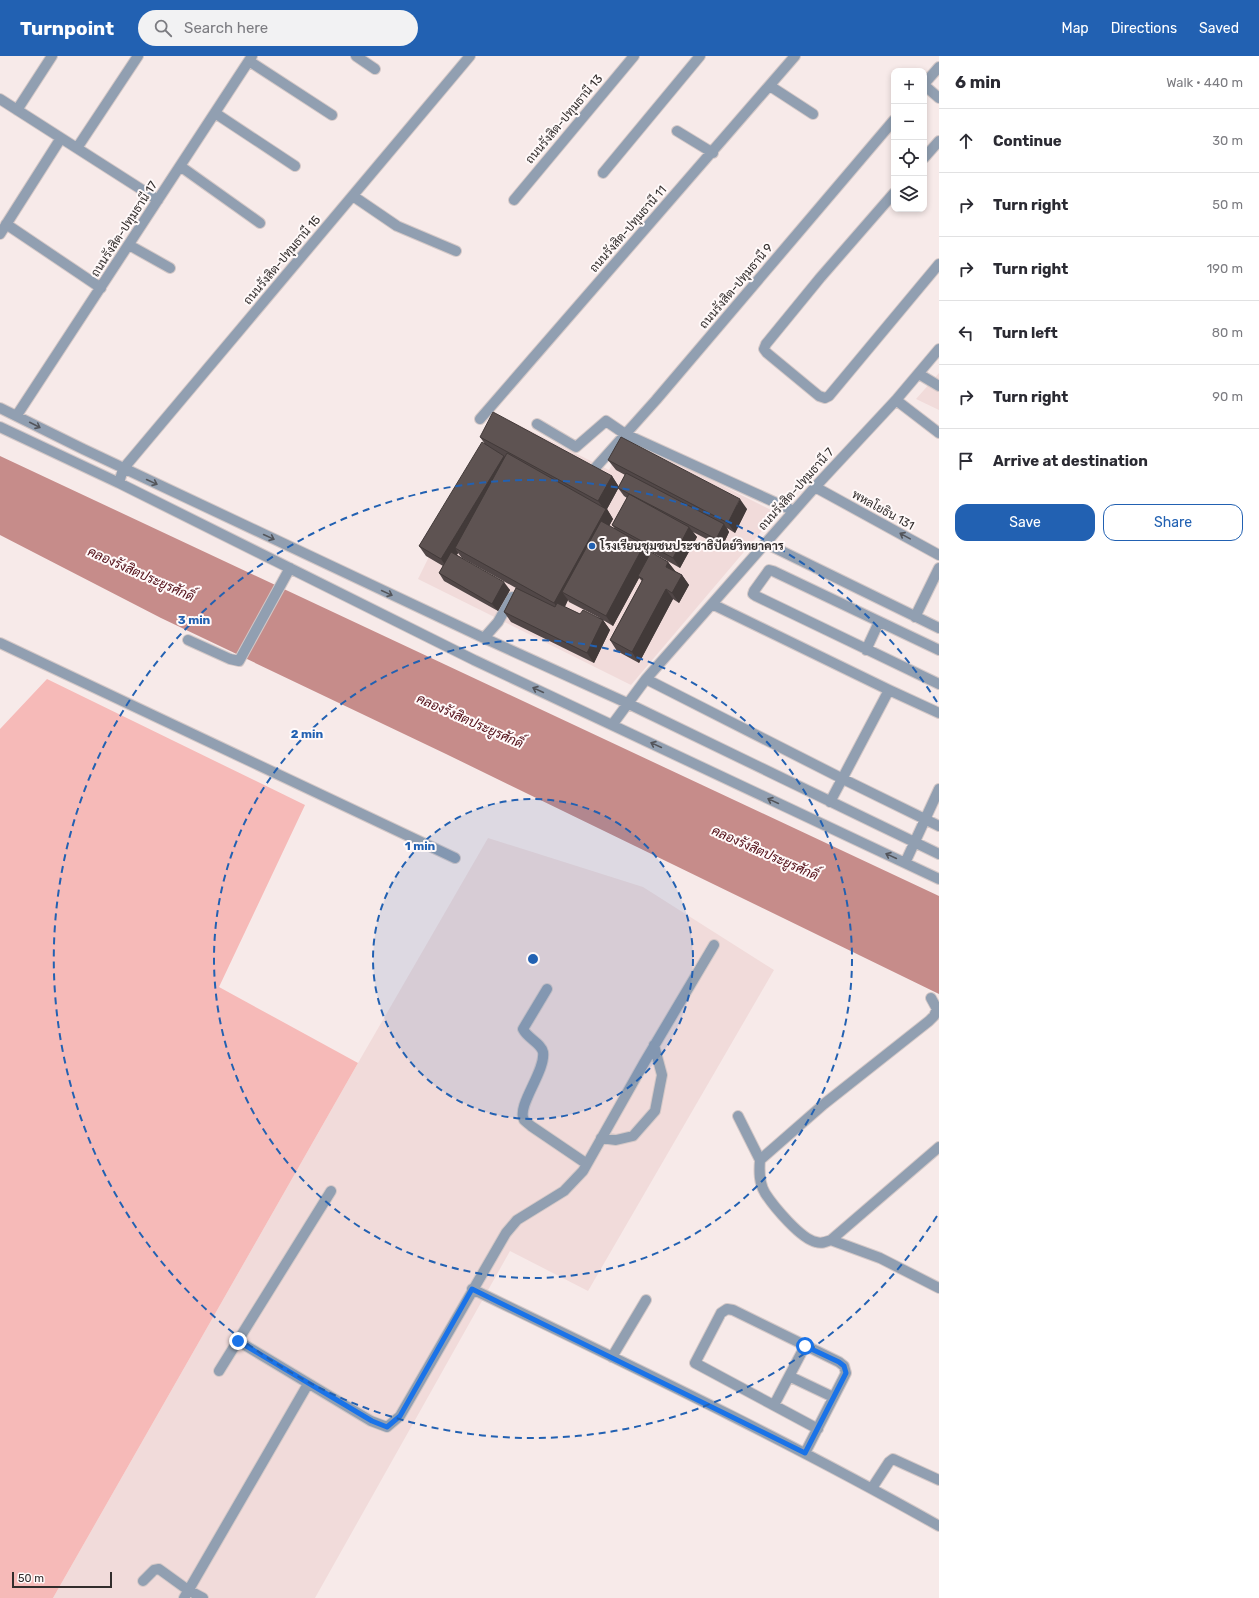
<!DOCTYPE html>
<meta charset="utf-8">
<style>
body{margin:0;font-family:Rubik,Sarabun,sans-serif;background:#f2f2f3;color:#2b2b33}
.controls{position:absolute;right:12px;top:12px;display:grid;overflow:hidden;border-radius:8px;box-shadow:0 2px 6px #0003}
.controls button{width:36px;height:36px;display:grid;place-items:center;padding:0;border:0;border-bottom:1px solid #e1e1e2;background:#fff;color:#2b2b33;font:20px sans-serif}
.scale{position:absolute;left:12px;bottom:10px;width:100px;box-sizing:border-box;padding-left:4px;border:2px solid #322d2c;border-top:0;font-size:11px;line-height:14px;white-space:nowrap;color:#322d2c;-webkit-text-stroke:3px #fff9f9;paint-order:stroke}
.stop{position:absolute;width:12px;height:12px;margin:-9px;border:3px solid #1a73e8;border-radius:50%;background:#fff}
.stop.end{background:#1a73e8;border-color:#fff;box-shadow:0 1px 4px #0008}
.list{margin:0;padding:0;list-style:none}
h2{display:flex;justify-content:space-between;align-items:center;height:52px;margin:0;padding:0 16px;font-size:17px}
h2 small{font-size:13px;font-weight:400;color:#7c7c81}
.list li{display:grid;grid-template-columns:26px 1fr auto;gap:12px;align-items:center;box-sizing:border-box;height:64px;padding:0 16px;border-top:1px solid #e1e1e2}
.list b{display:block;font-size:15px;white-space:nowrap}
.list em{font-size:13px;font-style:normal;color:#7c7c81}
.actions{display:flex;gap:8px;padding:12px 16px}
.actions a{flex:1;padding:9px 0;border:1px solid #2261b2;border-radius:12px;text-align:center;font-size:14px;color:#2261b2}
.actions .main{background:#2261b2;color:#fff}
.icon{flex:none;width:22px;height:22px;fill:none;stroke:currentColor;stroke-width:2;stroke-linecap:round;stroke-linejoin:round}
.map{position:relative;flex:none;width:939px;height:1542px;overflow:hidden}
header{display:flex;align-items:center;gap:24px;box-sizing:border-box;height:56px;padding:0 20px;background:#2261b2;color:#fff}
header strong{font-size:19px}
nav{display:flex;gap:22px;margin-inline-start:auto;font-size:14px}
.search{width:280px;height:36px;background:#f2f2f3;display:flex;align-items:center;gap:10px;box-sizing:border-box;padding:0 14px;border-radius:22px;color:#7c7c81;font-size:15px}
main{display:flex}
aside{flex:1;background:#fff}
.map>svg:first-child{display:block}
</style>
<header>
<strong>Turnpoint</strong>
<div class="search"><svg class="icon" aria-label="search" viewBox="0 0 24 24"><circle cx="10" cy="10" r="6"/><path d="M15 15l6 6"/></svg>Search here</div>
<nav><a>Map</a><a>Directions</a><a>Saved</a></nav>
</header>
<main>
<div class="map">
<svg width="939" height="1542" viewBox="0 0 939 1542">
<rect width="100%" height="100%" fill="#f7eae9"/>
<!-- built -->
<path fill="#f1dbda" d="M939,317v37l-23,-11z
M499,359l110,55 17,-33 151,76 -146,172 -213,-106z
M488,782l155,49 131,83 -186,321 -78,-40 -195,347h-262l305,-535z"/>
<!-- green -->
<path fill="#f6bab8" d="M47,623l258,126 -86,182 139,76 -305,535h-53v-869z"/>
<!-- water -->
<path fill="#c68c8a" d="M0,400l939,440v98l-493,-240 -285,-136 -161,-83z"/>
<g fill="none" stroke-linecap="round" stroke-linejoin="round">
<defs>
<path id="minor" d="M356,0l19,13
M249,5l83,54
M924,28l15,-17
M924,29l15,13
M770,30l43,28
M0,43l158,101
M17,54l35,-54
M215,57l80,53
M677,75l36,22
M77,92l61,-92
M924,102l15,-17
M180,110l80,57
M603,117l97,-117
M894,137l-74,85 -54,66 -2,5 3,4 52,43 6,2 4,-2 110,-132
M353,140l44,30 59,25
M514,144l120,-144
M6,168l95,64
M0,178l61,-96
M129,189l41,23
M919,318l20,12
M896,344l43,33
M0,352l83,41 401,189 143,65 312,151
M17,359l235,-359
M480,363l315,-363
M537,368l39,23 30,-26 19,13 169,77
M0,371l119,56 355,177 465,219
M596,411l60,-67 238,-280
M119,427l4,-14 347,-413
M815,431l124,68
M765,487l174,85
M712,548l177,86 50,23
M915,561l24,-49
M484,582l14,-16 14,-25
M188,584l42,19 9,2 51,-93
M0,587l455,215
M866,594l13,-28
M939,594l-166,-79 -4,-1 -15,21 -1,3 3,2 183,88
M646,623l195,99 98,48
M612,669l34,-46 66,-75 103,-117 81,-87 43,-51
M830,746l59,-112
M905,807l34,-74
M547,933l-24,40c4,9 18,14 20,23 3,19 -27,54 -19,68 2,2 5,4 7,6l56,38
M931,942l6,11 -3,7 -5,5 -105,83 -64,56c-1,12 -1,23 5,33 9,14 36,46 51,49 6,2 10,0 15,-2l108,-93
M738,1060l22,44
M601,1082l15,2 17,-4 22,-25 7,-36 -8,-30
M831,1184l49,18 59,30
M472,1233c157,76 315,151 467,237
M238,1285l133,80 16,6 13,-11 106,-183 11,-13 47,-29 19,-20 61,-108 70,-118
M612,1301l34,-57
M219,1315l112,-180
M791,1321l42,20
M774,1349l31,-59
M805,1397l38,-74 3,-6 -2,-7 -5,-4 -106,-52 -6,-1 -6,4 -26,50 123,66
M872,1432l17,-26 4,-3 46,21
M143,1525l11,-11 5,-1 29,21 15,8
M184,1542l124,-214"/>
</defs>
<!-- minor casing -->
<use href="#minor" stroke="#d4c8c7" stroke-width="12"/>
<!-- minor -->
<use href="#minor" stroke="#919fb1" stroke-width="10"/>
</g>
<!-- wall -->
<path fill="#514747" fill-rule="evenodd" d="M480,381l132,39 7,11 -12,22 6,10 -4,7 7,4 -4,-5 15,-27 -3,-2 -6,-8 7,-13 -9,-5 -8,-10 139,49 -12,24 -8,-5 2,4 -7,15 -29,-15 4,5 -17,31 -32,-18 2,4 18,8 7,9 7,4 7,10 -10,18 -6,-4 -34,64 -22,-12 -7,-11 32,-59 -3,-3 -26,48 -10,-6 7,10 -16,33 -83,-41 -7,-10 12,-24 -54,-30 -4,-5 -1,2 53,35 -12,21 -54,-30 -5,-8 4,-7 -17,-10 -7,-10 66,-102zM568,544l1,2 31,16 -20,-4 -15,-7z"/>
<!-- shaded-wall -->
<path fill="#423a39" d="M504,400l7,10 -56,82 3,5 -10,16 -7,-10z
M612,420l7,11 -12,22 6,10 -42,77 -9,-4 6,8 -7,13 -7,-10 51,-93 -7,-9z
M740,443l7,10 -12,24 -7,-10z
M724,468l5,8 -7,15 -6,-8z
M689,471l8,10 -17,31 -7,-10z
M644,489l7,10 -13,21 1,2 -26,48 -7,-10z
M668,506l8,10 -10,-5z
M682,519l7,10 -10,18 -7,-10z
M504,526l6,8 -12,21 -6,-7z
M666,533l7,10 -34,64 -7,-11z
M603,564l7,10 -16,33 -7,-10z"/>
<!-- building -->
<path fill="#5e5352" stroke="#423a39" d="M493,356l119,64 -14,25 -118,-64z
M621,381l119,62 -12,24 -120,-63z
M482,386l22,14 -63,103 -22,-13z
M507,397l99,56 -52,94 -99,-55z
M626,417l98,51 -8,15 -98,-51z
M629,438l60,33 -16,31 -61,-33z
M601,465l43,24 -38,71 -44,-24z
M451,496l53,30 -12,22 -53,-31z
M651,496l17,10 -2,5 16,8 -10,18 -6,-4 -34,63 -22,-12 33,-61 -5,-3z
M516,532l39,19 2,-4 23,11 3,-4 20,10 -16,33 -83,-41z"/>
<!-- one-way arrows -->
<defs><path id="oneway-shaft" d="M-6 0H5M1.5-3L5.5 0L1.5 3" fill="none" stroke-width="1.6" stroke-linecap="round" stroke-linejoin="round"/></defs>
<g stroke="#53555b">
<use href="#oneway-shaft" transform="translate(35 369) rotate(27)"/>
<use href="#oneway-shaft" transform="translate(152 426) rotate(25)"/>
<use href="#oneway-shaft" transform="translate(905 480) rotate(-151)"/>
<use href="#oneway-shaft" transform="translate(269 481) rotate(25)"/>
<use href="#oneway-shaft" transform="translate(387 537) rotate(25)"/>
<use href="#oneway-shaft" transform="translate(538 634) rotate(-155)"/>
<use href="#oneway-shaft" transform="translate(656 689) rotate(-155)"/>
<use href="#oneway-shaft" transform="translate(773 745) rotate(-155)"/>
<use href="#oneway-shaft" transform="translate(891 800) rotate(-155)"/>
</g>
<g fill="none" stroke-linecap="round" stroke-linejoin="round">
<!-- route -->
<path stroke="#1a73e8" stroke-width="5" d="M238,1285l134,80 15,6 13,-11 72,-127 333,164 41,-80 -2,-7 -5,-4 -34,-16"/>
</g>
<!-- distance rings -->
<circle cx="533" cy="903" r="160" fill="#2261b2" fill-opacity=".12"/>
<g fill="none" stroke="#2261b2" stroke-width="2" stroke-dasharray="7 5">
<circle cx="533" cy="903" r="160"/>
<circle cx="533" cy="903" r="319"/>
<path d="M937 1160A479 479 0 1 1 937 646"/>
</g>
<!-- markers -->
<circle fill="#2261b2" stroke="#fff9f9" stroke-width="1.5" cx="592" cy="490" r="4"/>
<g text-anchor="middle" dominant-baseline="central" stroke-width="4" stroke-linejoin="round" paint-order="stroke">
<!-- street labels -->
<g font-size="12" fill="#322d2c" stroke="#fff9f9">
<text transform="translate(564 63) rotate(-50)">ถนนรังสิต-ปทุมธานี 13</text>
<text transform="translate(124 173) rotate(-57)">ถนนรังสิต-ปทุมธานี 17</text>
<text transform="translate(628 173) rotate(-49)">ถนนรังสิต-ปทุมธานี 11</text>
<text transform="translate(282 204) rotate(-50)">ถนนรังสิต-ปทุมธานี 15</text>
<text transform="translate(736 230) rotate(-50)">ถนนรังสิต-ปทุมธานี 9</text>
<text transform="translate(796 433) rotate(-48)">ถนนรังสิต-ปทุมธานี 7</text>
<text transform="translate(883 454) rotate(29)">พหลโยธิน 131</text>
</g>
<!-- poi labels -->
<g font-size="12" font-weight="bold" fill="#322d2c" stroke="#fff9f9" text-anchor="start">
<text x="600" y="490">โรงเรียนชุมชนประชาธิปัตย์วิทยาคาร</text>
</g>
<!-- water labels -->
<g font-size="13" font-style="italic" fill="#500a13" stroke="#fff9f9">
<text transform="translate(141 518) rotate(24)">คลองรังสิตประยูรศักดิ์</text>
<text transform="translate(470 665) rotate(24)">คลองรังสิตประยูรศักดิ์</text>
<text transform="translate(765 797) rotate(24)">คลองรังสิตประยูรศักดิ์</text>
</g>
</g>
<circle cx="533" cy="903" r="6" fill="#2261b2" stroke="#fff9f9" stroke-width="2"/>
<g font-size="12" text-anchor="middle" font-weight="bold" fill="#2261b2" stroke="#fff9f9" stroke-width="4" stroke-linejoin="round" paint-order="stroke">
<text x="194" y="568">3 min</text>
<text x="307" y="682">2 min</text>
<text x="420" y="794">1 min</text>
</g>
</svg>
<div class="controls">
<button>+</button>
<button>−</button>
<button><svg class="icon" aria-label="locate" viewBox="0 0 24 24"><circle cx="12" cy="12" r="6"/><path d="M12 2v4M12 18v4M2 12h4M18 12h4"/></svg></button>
<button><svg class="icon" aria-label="layers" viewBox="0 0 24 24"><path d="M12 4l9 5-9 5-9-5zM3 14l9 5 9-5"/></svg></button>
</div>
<div class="scale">50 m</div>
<div class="stop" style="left:805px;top:1290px"></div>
<div class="stop end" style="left:238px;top:1285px"></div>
</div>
<aside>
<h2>6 min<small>Walk · 440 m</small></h2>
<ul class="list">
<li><svg class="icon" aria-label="ahead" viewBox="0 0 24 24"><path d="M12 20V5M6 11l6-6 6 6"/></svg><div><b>Continue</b></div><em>30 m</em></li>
<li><svg class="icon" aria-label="right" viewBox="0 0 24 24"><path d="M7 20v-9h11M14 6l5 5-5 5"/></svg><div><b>Turn right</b></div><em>50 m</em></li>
<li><svg class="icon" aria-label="right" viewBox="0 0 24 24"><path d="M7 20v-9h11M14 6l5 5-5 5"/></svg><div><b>Turn right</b></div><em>190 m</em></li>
<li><svg class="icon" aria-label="left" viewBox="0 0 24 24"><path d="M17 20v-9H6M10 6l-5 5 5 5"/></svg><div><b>Turn left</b></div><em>80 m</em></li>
<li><svg class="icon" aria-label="right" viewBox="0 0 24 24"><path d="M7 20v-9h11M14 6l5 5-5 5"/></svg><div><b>Turn right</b></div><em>90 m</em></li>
<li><svg class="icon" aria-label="arrive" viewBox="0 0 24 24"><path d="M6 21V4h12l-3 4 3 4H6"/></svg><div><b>Arrive at destination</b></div></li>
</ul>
<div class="actions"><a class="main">Save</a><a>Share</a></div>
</aside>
</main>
